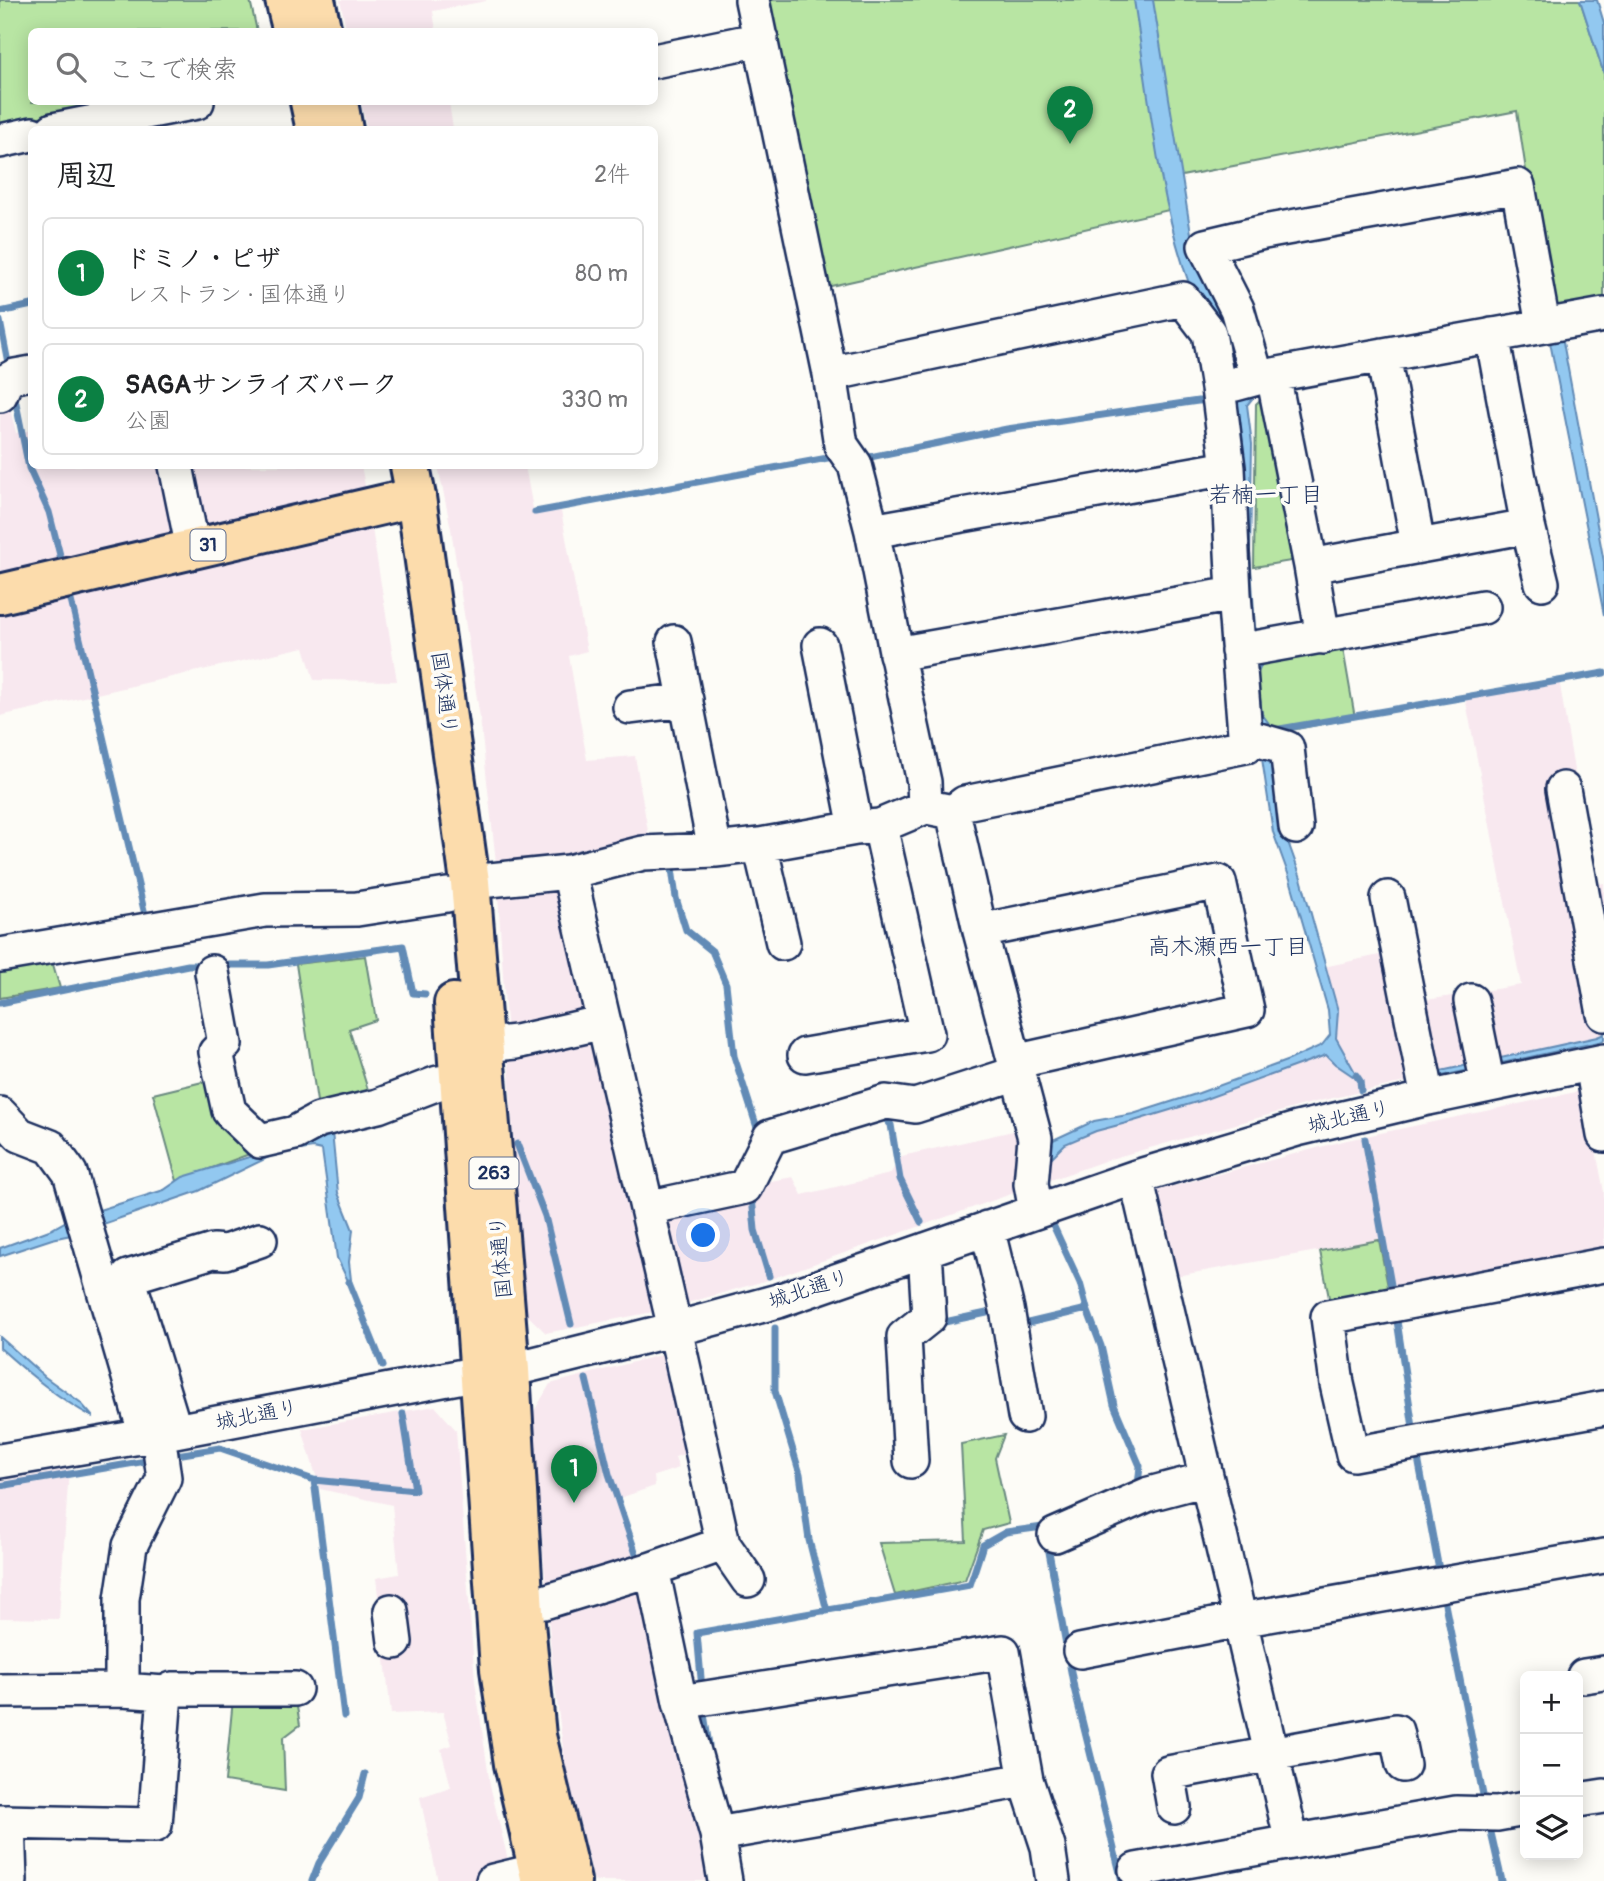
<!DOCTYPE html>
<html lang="ja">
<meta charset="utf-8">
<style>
body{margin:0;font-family:Pangolin,"Klee One",sans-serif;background:#f2f2f2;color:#202124}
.controls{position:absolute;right:21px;bottom:21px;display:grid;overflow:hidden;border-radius:10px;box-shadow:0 4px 18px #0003}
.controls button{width:63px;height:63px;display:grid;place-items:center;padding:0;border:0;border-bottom:2px solid #e0e0e0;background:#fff;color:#202124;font:35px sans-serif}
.you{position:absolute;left:704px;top:1236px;width:24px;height:24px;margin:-18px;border:5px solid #fff;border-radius:50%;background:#1a73e8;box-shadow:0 0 0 10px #1a73e833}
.badge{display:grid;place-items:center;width:46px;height:46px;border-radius:50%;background:#0b8043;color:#fff;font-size:23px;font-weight:700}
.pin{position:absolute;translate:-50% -58px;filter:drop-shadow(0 2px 4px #0008)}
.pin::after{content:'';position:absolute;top:37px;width:24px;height:21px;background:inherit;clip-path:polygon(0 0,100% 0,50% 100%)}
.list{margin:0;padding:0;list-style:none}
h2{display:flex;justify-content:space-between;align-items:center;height:91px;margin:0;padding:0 28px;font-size:30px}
h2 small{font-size:23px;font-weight:400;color:#757577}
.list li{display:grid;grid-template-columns:46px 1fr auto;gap:21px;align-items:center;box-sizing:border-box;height:112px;margin:0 14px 14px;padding:0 14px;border:2px solid #e0e0e0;border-radius:10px}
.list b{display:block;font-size:26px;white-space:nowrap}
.list p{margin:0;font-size:23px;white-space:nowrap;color:#757577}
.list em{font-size:23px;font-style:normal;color:#757577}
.icon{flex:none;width:38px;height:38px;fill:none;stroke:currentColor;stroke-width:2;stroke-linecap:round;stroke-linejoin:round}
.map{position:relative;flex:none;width:1604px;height:1881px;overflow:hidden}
.search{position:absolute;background:#fff;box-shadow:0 4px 18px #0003;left:28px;top:28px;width:630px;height:77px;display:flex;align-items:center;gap:18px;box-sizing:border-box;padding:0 24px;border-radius:10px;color:#757577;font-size:26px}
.panel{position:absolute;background:#fff;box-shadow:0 4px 18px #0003;left:28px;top:126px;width:630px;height:343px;border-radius:10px}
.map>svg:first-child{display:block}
</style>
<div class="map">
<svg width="1604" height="1881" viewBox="0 0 1604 1881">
<rect width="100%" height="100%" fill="#fdfcf7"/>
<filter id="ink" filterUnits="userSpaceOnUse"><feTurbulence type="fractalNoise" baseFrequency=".0143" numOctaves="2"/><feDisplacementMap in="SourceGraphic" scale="14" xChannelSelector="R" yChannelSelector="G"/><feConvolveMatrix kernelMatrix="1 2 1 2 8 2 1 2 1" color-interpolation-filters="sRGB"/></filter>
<g filter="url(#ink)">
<!-- built -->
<path fill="#f8e8ef" d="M340,0h146v1l-53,10 3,20 -89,1z
M361,102h88l4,27h-86z
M9,405l7,28 15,-3 1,36h135l2,6 28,-6h164l6,29 -367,87v-175z
M438,466h87l9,48 27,-3 26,140 -18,5 18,104 48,-4 18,104 -88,22 74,323 154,-28 9,18 88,-21 12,-18 120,-27 36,12 137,-42 135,-51 4,-36 -15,-44 74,-16 8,52 120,-19 -56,-288 94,-18 34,206 11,-2v155l-289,64 -205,57 -342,121 -105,30 -117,23 -22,-21 -28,-450 -16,-144 -29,-189z
M370,517l27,164 -83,-1 -10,-33 -304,69v-110z
M1604,1086l-12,44 12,62v62l-214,43 -11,-57 -231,41 -19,-83 218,-58z
M672,1352l23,98 -20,7 4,11 -25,8 1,10 -41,14 28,78 80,303h-128l-29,-118 -13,-100 -20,-248 18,-31z
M435,1406l21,24 19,251 15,104 23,96h-75l-18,-84 31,-10 -10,-38 11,-4 -9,-33 -52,2 -15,-136 23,-4 -7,-69 -72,-16 -18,-60z
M69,1469l-10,150 -59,-1v-137z"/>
<!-- green -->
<path fill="#b8e5a3" stroke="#6a8a80" stroke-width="2" d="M0,0h250l7,31 -225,1v70h123l-155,31z
M759,0h821l24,74v231l-56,11 -31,-205 -335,65 -13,34 -347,78z
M1269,391l34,168 -49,8 2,-163z
M1342,643l13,75 -96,18 -6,-43 5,-36z
M365,956l11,64 -27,9 20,64 -51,15 -22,-144z
M52,961l8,27 -60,10v-29z
M215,1079l40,73 -78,29 -24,-87z
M1379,1240l11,57 -59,11 -11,-57z
M1004,1435l-9,23 14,65 -26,7 -18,50 -70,15 -16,-52 87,-2 -5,-97z
M233,1699l63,2 4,24 -17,13 2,53 -60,-10z"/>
<!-- water -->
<path fill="#92c8f0" stroke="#628bb6" stroke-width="2" d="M1134,0h19l41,252 66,137 -13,16 5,39 -2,109 5,74 6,10 3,22 -7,16 5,39 12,16 9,98 18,50 37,133 -2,27 24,43 -25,-17 -9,-9 -126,46 -66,20 -38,10 -31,13 -15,15 -1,18 -5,6 7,-42 43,-20 39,-7 66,-21 90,-33 33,-15 8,-10 -2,-25 -38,-131 -17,-47 -81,-540c-34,-93 -43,-195 -58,-292z
M1580,0h17l7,23v51z
M1565,336l-2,6 41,220v53l-54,-273 -4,-3z
M1604,1034v6l-5,2 -162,35 -1,-5 161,-35z
M332,1132l6,61 15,37 -4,32 3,27 -15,-31 -15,-108 -9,-2 -38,6 -76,37 -128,44 -19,4 -52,17v-8l52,-19 18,-10 94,-29 19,-13z
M0,1337l45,40 35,25 13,15c-34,-18 -64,-43 -93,-69z"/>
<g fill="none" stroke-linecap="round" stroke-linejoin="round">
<!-- stream -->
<path stroke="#628bb6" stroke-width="7" d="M0,312l32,-7
M0,321l9,47
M14,393l15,75 20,44 13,51
M870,457l137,-28 191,-28h13
M535,512l298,-55v-4
M69,592l78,331
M1274,730l330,-57
M671,861l5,37 10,32 26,21 14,33 8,72 25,78
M218,965h50l135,-19 10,47 12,1
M0,1003l188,-38h19
M1356,1075l4,6 1,9
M881,1113l10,12 9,54 21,43
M1365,1139l28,157
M517,1144l28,72 26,108
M752,1197l3,33 14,46
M1054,1227l26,56 7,26 14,37 13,59 26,61 -2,19 -5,2
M349,1282l34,84
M1396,1314l18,120
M936,1322l4,1 56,-12 4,1
M1020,1322l4,2 63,-15
M775,1328v63l25,83 9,66 18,71
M586,1379l23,95 30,89
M1417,1453l23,122
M170,1456l50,-8 94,32
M0,1486l152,-26
M1047,1541l27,147 48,193
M1443,1594l42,211
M702,1689l-5,-56 273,-48 13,-40 23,-13 37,-5 6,-2
M703,1708l6,37
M344,1716l-30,-236 101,10 -12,-76
M1489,1824l13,57
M312,1881l7,-18 40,-65 6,-24"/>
<defs>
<path id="minor" d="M654,61l107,-22
M53,130l144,-28
M0,141l32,-7
M1492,335l36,191 14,57
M1383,355l35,190
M830,374l353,-75 26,34 9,55 10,80 6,126 12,152 -281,57 -12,9
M1273,375l38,191 12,71
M1257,378l-20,-69 -32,-63 59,-14 254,-46 25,139
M1235,384l22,-6 347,-63
M0,395l6,-14 9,-5 17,-3
M176,466l17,83
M872,531l356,-63
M1311,566l217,-40
M674,642l41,208
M820,645l36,183
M1238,651l245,-44
M896,654l338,-60
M630,707l56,-7
M1245,736l42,12 9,79
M1563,789l41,225
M932,808l21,4 27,119 55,207 -4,46 5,27
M760,845l23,98
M569,872l106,457 48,215 25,36
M470,882l99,-10 74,-19 72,-3 45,-5 96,-17 24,-2 45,-19 -1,-25 -26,-121 -26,-130 -17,-66 -14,-20 -11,-71 -78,-374
M1388,898l40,200
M980,931l239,-49 28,128 -233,52
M0,955l265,-45 92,-1 90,-14
M212,972l13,72 -9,8 13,59 31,30 35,-8 24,-13 59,-14 60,-23 21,-3
M1471,1001l17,84
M484,1045l32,-3 88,-20
M805,1055l122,-21 -47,-208
M1592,1064l12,71
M0,1114l20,21 31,12 19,26 76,263
M1136,1177l156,665 164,-29 41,1 28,-5
M647,1208l98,-21 25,-50 116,-35 29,4 102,-33
M987,1228l20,81 18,107
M1604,1265l-276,52 9,67 16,70 251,-46
M175,1431l-47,-154 85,-26 12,1 35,-12
M0,1461l175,-30 304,-58 31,-3 165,-41 103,-28 358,-124 161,-48 131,-31 176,-37
M911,1461l-7,-124 25,-20 -4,-67
M1055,1535l94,-41 57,-15
M723,1544l-71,25 28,133 37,132 8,47
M524,1604l20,-2 108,-33
M391,1611l4,31
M1080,1651l160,-31 364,-64
M1584,1676l20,-3
M0,1691l122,-1v-91l8,-53 34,-68 -6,-44
M165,1693l7,-4h123
M680,1702l323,-50 23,128 22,67 5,34
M1578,1800l26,-4
M1174,1807l-6,-34 228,-42 7,34
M0,1822l155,3 10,-132 -43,-3
M8,1822l2,59
M717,1834l309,-54
M1136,1870l156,-28
M493,1881l46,-11"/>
<path id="major" d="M0,594l416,-97"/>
<path id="highway" d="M285,0l8,32
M315,0l7,32
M310,102l6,28
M338,102l5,28
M410,466l6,31 54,385 40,488 14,243 12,123 35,145
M454,1003l46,666 14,95 27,117"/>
</defs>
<!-- minor casing -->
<use href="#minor" stroke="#1b2f5e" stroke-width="38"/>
<!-- major casing -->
<use href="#major" stroke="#1b2f5e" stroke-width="44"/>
<!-- highway casing -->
<use href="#highway" stroke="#1b2f5e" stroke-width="44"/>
<!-- minor -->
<use href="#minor" stroke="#fdfcf7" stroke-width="33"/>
<!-- major -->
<use href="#major" stroke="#fcdcac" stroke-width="38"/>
<!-- highway -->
<use href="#highway" stroke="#fcdcac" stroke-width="38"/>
</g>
</g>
<g text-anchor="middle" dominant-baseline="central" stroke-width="7" stroke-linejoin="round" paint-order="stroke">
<!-- shield labels -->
<g fill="#fdfcf7" stroke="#5f6c8c" stroke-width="2">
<rect x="190.5" y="529.5" width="35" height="31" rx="5"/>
<rect x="469.5" y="1157.5" width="49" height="31" rx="5"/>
</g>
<g font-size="19" font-weight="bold" fill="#1b2f5e">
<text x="208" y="545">31</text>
<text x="494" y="1173">263</text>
</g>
<!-- street labels -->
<g font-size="21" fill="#1b2f5e" stroke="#fdfcf7">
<text transform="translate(444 693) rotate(82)">国体通り</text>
<text transform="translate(1349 1117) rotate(-13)">城北通り</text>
<text transform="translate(501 1257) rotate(-95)">国体通り</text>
<text transform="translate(809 1289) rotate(-18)">城北通り</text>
<text transform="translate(257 1415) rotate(-11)">城北通り</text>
</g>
<!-- neighbourhood labels -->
<g font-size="23" fill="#1b2f5e" stroke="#fdfcf7">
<text x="1266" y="494">若楠一丁目</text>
<text x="1228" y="946">高木瀬西一丁目</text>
</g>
</g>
</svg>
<div class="controls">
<button>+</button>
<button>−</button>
<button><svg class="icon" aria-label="layers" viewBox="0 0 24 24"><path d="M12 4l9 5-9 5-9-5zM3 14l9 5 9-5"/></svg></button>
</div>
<div class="you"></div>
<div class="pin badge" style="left:574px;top:1503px">1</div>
<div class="pin badge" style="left:1070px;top:144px">2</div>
<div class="search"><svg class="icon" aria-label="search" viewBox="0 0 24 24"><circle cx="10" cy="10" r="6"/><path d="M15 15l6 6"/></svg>ここで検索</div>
<section class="panel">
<h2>周辺<small>2件</small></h2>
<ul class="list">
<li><span class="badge">1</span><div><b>ドミノ・ピザ</b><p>レストラン · 国体通り</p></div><em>80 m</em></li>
<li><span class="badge">2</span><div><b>SAGAサンライズパーク</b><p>公園</p></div><em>330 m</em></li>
</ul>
</section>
</div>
